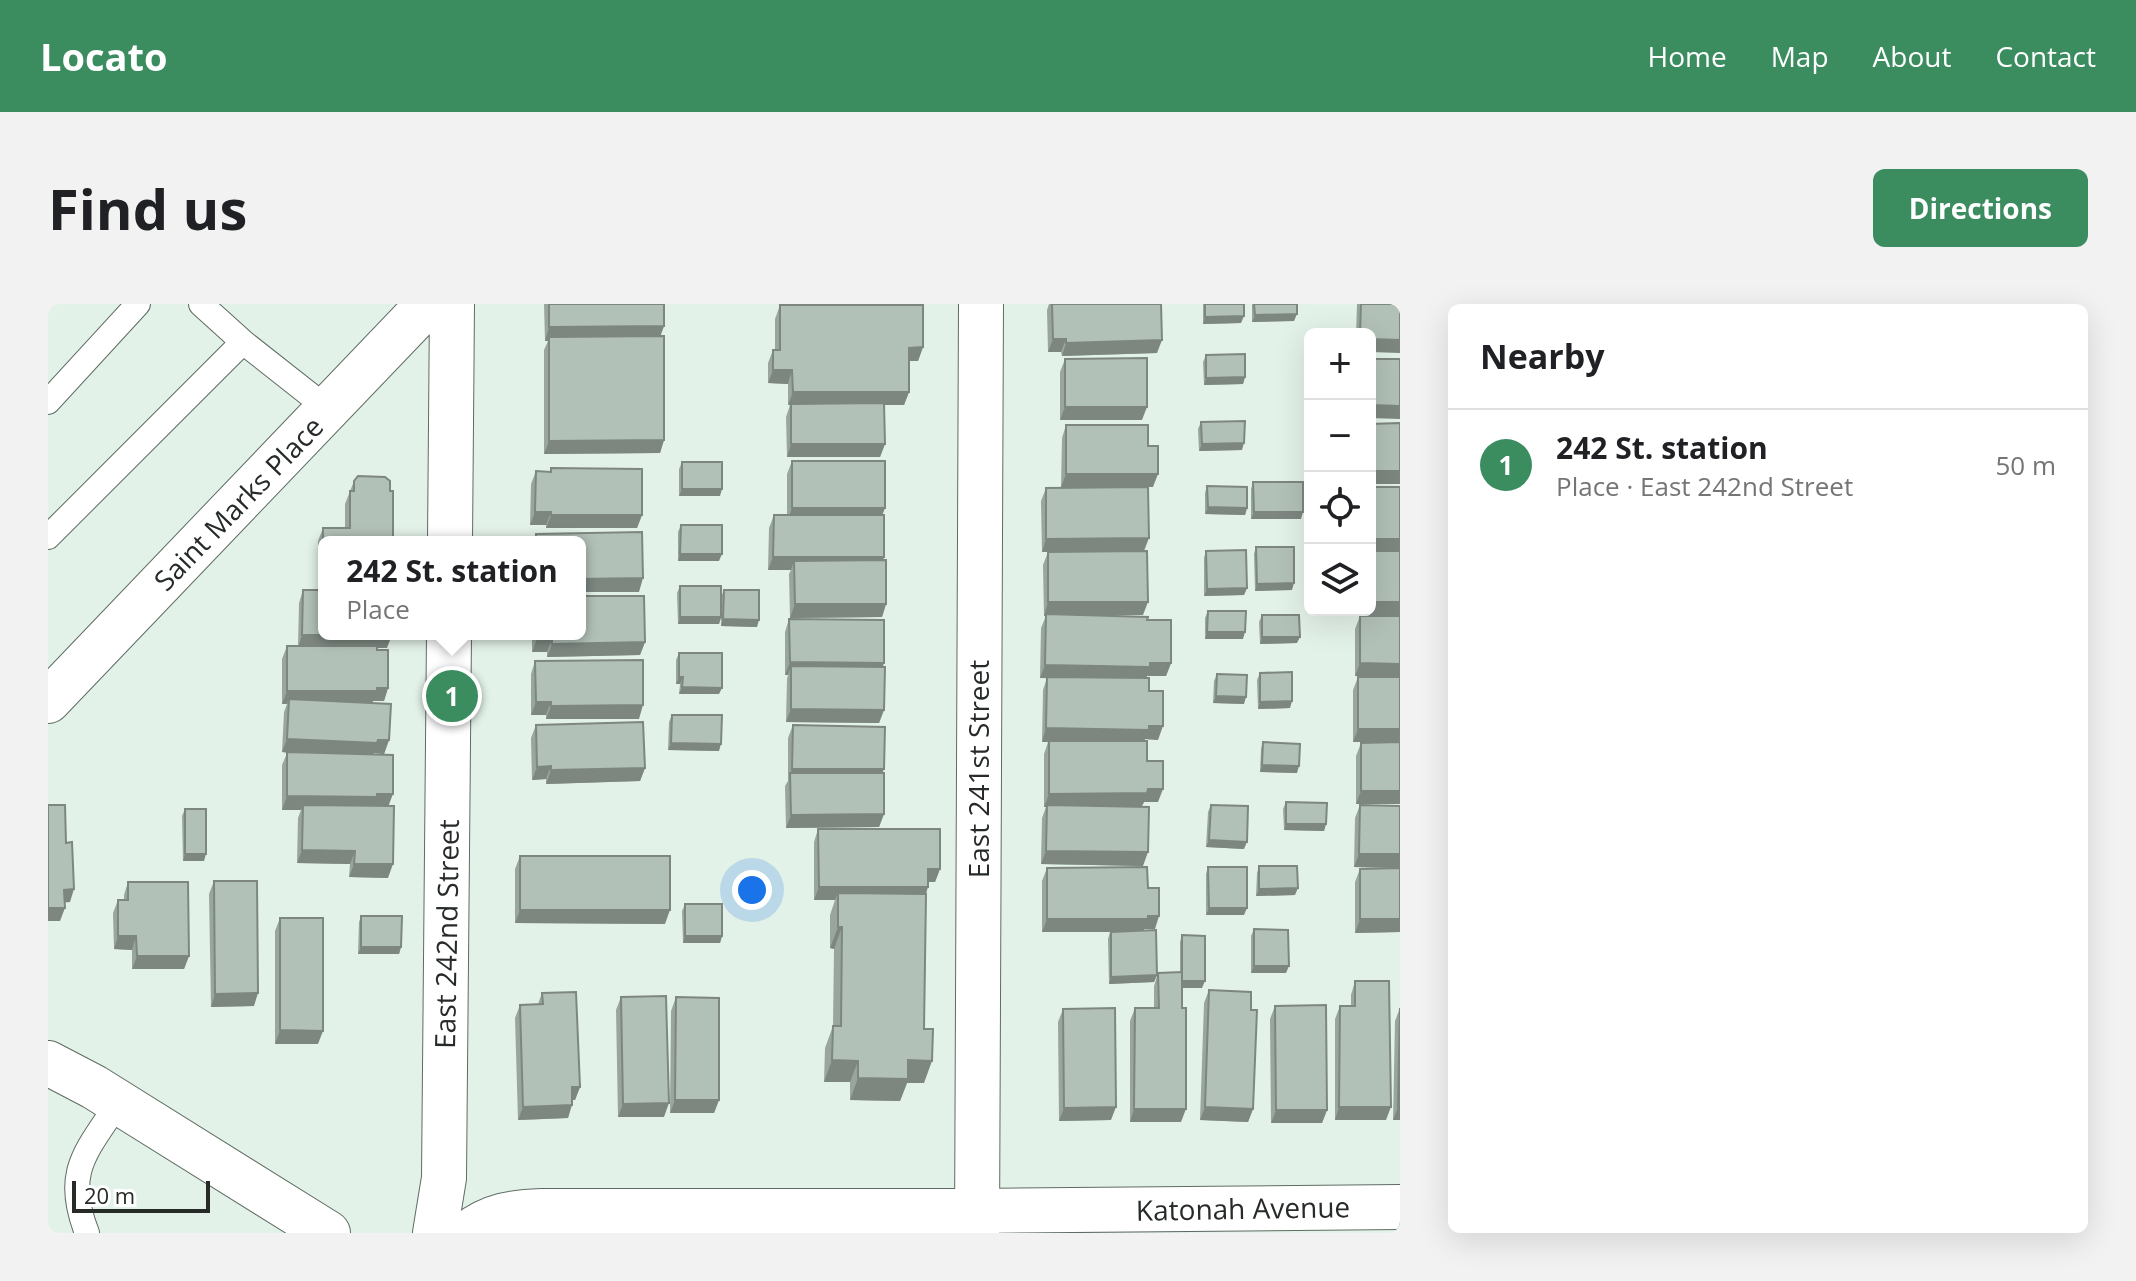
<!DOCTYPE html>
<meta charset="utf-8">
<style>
body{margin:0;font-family:"Open Sans",sans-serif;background:#f2f2f2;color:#202124}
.controls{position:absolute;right:24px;top:24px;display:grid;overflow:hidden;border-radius:12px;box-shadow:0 8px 32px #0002}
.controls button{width:72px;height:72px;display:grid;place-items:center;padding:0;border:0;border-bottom:2px solid #e0e0e0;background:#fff;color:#202124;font:40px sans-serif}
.scale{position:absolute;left:24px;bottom:20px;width:138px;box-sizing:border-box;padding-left:8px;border:4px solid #262b28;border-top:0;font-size:22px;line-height:28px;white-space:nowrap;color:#262b28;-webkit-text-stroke:6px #fff;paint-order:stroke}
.you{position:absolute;left:704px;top:586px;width:28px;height:28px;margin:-20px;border:6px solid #fff;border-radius:50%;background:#1a73e8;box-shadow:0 0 0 12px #1a73e833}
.badge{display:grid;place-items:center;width:52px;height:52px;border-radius:50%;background:#3b8d5f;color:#fff;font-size:26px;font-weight:700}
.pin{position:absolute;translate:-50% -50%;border:4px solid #fff;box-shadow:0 2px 8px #0006}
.popup{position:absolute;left:270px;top:232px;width:268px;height:104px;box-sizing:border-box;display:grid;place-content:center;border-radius:12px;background:#fff;filter:drop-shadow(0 2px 6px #0005);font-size:26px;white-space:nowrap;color:#757577}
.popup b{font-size:30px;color:#202124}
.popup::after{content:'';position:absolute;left:50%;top:100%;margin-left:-16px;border:16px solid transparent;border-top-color:#fff}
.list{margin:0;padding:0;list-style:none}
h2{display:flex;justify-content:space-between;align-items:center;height:104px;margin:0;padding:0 32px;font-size:34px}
h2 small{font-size:26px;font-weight:400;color:#757577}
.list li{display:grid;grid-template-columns:52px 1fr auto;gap:24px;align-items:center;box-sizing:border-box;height:112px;padding:0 32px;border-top:2px solid #e0e0e0}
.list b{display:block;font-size:30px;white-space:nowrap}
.list p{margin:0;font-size:26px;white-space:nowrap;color:#757577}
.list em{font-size:26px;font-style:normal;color:#757577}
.icon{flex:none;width:44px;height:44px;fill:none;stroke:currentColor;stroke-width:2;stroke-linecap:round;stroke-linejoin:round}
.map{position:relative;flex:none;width:1352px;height:929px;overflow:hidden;border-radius:12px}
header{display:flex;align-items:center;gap:48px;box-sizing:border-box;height:112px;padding:0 40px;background:#3b8d5f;color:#fff}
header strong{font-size:38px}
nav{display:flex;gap:44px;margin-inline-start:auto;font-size:28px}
.intro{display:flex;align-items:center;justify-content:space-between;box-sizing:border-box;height:192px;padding:0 48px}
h1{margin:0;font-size:56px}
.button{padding:20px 36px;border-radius:12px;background:#3b8d5f;color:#fff;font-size:28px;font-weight:700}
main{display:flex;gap:48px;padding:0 48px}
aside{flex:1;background:#fff;border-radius:12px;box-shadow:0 8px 32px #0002}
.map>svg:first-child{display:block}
</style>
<header>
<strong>Locato</strong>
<nav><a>Home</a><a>Map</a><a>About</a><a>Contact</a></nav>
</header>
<div class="intro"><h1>Find us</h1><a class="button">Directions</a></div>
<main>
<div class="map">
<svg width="1352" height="929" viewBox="0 0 1352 929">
<rect width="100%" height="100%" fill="#e3f2e8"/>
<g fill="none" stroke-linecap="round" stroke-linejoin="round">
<defs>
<path id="service" d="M153,0l42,38 85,67
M0,98l90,-98
M0,233l195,-195
M39,929c-24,-61 -1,-81 31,-130"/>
<path id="minor" d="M402,238l2,-238
M0,397l380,-397
M387,929l9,-55 5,-544
M420,929c23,-18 45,-21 74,-22h434l424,-4
M929,929l4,-929"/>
<path id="tertiary" d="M0,759l46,24 234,146"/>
</defs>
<!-- service casing -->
<use href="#service" stroke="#5f6c63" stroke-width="26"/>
<!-- minor casing -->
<use href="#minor" stroke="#5f6c63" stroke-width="46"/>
<!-- tertiary casing -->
<use href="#tertiary" stroke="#5f6c63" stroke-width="46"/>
<!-- service -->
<use href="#service" stroke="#fff" stroke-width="24"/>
<!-- minor -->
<use href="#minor" stroke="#fff" stroke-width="44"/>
<!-- tertiary -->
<use href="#tertiary" stroke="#fff" stroke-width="44"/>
</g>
<!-- wall -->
<path fill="#99a69d" d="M496,0h120v22l-4,10 4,104 -4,13 -116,1v-104l4,-9h-3z
M1001,0h112l-4,49 -95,3 -1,-4h-13l-1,-42z
M1155,0h41l-3,19 -38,1z
M1204,0h45l-3,17 -42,1z
M1309,0h43l-30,30h-14z
M732,1l143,42 -5,14h-9v31l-5,13h-20l1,39 -5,13h-93l-1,-40 4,-12h-2v-21l-20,-1v-20l5,-13h2v-31z
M1158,51l39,22 -2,7 -39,1 -1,-23z
M1017,55l77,61h-82v-48z
M1153,118l41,28 -43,1 -1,-22z
M1018,121l82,21 5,41h-92l1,-49z
M744,157l91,54 1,42 -1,3 3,44 -4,13 -92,1 -1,-44 2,-4h-23l1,-42 5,-13h13v-41z
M634,158l38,34h-41v-27z
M503,164l91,47 -5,13h-91v-3h-16l1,-41 5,-13 14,1z
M306,177l39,61 -69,36h-6v-37l5,-13h22v-24z
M1205,178l48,37h-50v-30z
M1159,182l40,22 -2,7 -40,-1v-21z
M998,184l98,63 -102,1 -1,-51z
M633,221l38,36h-41v-29z
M1208,243l36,43 -37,1 -1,-37z
M1158,247l41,37 -3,7 -40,1v-38z
M1000,248l95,63h-64l68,5 24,43 -5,13h-19l-1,2 12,62 -13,-1 2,22 11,41h-14l-2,4 1,60 -102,-2 1,-46 4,-11h-2v-53l4,-12h-6l1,-52 4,-12h-7l1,-50 5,-12h-2l-1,-51z
M632,282l41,11 3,-7 33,37 -36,-1v-8l-2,6h-41l-1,-31z
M255,286l84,58h-10l11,40 -4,13h-11v2l16,37 -5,14 -10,-1 -1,2 16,51 -1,72 -39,-1 1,-13 -53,-1 1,-45 3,-8h-19v-45l5,-12 -5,-1 2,-40 3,-8h-5v-45l5,-13h11l1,-43z
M1160,307l35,28h-38v-21z
M1214,311l35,28 -37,1 -1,-22z
M1312,312l40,61 -45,-1v-47z
M741,315l94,48 1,43 -5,13 -93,-1 1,-43 1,-4h-3v-43z
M484,330h48l65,8 -5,13 -93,2v-5h-15z
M631,349l40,41h-40l1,-10h-4v-24z
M487,357l104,58h-93v-4h-15v-41z
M1212,369l30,35 -32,1 -1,-29z
M1169,370l27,30 -31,-1 1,-22z
M1310,373l42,65h-47v-52z
M624,411l47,36 -51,-1 1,-28z
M488,421l109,43 -5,13 -94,3v-5l-14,1 -1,-42z
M745,421l90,48 1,41 -5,13 -93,1 -1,-42 3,-5v-43z
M1215,438l34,31 -37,-1 1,-23z
M1352,438v62h-44v-48l5,-13z
M1238,498l40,22 -2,7 -40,-1 -1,-21z
M1163,501l33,44 -38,-2 2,-35z
M1312,501l40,1v62l-46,-1 1,-49z
M137,505l19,52h-21l-1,-45z
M770,525l122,40 -5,13h-7l-2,12 -2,189h-17l-7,18 -50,-1v-18h-26l1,-34 8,-22 1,-77 -4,-1v-33l5,-15h-21v-58z
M472,552l145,68 -150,-1v-54z
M1211,562l36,29 -39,1 1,-23z
M1160,563l36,48h-38v-41z
M999,564l101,20 7,41h-11v2l13,44 -3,7 -45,2 -1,-45 2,-7h-68v-51z
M1352,564v64l-45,1v-51l5,-13z
M166,577l40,125 -43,1 -2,-113z
M80,578l61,74 -5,13h-52v-19l-18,-1 -1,-36 5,-13h6v-5z
M637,600l37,32 -2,7h-37l-1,-32z
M313,612l40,31 -2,7h-41l1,-32z
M232,614l38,126h-43v-113z
M1206,625l32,44h-35v-37z
M1134,631l20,53h-20l-1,134h-51v-101l5,-13h19v-22l4,-13 22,-1v-30z
M1307,677l31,139h-51v-101l5,-13h11v-11z
M1161,686l44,119 -5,13 -48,-2 4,-117z
M494,689l38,94 -5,13h-3l-4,18 -50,2 -3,-102 5,-13 18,-1z
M573,693l43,120h-46l-2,-107z
M628,693l43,103 -5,13h-44l1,-102z
M1227,702l52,104 -5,13h-51l-1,-104z
M1352,704v112h-7l2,-99z
M1015,705l48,111 -52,1 -1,-99z"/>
<!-- shaded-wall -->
<path fill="#7d8780" d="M1249,10l-3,7 -42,1 3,-7z
M1196,12l-3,7 -38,1 2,-7z
M616,22l-5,14 -110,-3 -1,4h-3l4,-14z
M1005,35h13l-5,13h-13z
M1322,35l30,1v13l-30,-1z
M1114,36l-5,13 -95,3 4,-13z
M875,43l-5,14h-14l5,-13z
M725,66h19l-4,14 -20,-1z
M1197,73l-2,7 -39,1 2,-7z
M745,88h116l-5,13h-116z
M1322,101l30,1v13l-30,-1z
M1017,103h82l-5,13h-82z
M616,136l-4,13 -116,1 5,-13z
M1196,139l-2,7 -43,1 3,-7z
M743,140h94l-5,13h-93z
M1322,167h30v13h-30z
M1018,170h92l-5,13h-92z
M634,185h40l-2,7h-41z
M1160,203l39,1 -2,7 -40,-1z
M744,204h93l-5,13h-93z
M487,208h16l-5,13h-16z
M1206,208h49l-2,7h-50z
M503,211h91l-5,13h-91z
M1101,234l-5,13 -102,1 4,-13z
M1322,235h30v14l-30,-1z
M632,250h42l-3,7h-41z
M725,253h111l-5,13 -85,-9 -3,9h-23z
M275,261l1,13h-6z
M595,274l-4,14h-59v-13z
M1246,279l-2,7 -37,1 2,-7z
M1199,284l-3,7 -40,1 3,-7z
M1000,298h100l-5,13 -99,1z
M1322,298h30v13h-43l2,-5h11z
M747,300h91l-4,13 -92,1z
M632,313h41l-2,7h-41z
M675,315l36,1 -2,7 -36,-1z
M1159,328h38l-2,7h-38z
M254,331h90l-5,13h-89z
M1214,333h38l-3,6 -37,1z
M489,335h15l-5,13h-15z
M597,338l-5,13 -93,2 5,-13z
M742,358l94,1 -4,13 -89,-10 -3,9h-3z
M1102,359h21l-5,13h-19l-2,4 -105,-2 5,-13z
M1312,359l40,1v13l-45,-1z
M631,373h4l-3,7h-4z
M634,383l40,1 -3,6h-40z
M340,384l-4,13h-11l-1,3 -83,-5 -2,5h-5l5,-13z
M1168,392l30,1 -2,7 -31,-1z
M1244,397l-2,7 -32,1 2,-7z
M488,398h15l-5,13h-15z
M595,401l-4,14h-93l5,-13z
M743,405l93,1 -5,13 -93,-1z
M1115,422l-5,14 -13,-1 -1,4 -102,-1 4,-14z
M1310,425h42v13h-47z
M239,435l91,1h11l-5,14 -10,-1 -1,3 -91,-4z
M623,439l50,1 -2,7 -51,-1z
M1214,461l37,1 -2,7 -37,-1z
M503,462l-5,13 -14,1 5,-13z
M597,464l-5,13 -94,3 5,-14z
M744,465h92l-5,13 -89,-7z
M1100,485h15l-5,13h-14l-2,4 -98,1 5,-13z
M1313,487h39v13h-44z
M329,490h16l-5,13 -85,-2 -2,5h-19l5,-14z
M836,510l-5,13 -93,1 5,-13z
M1238,520h40l-2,7 -40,-1z
M1161,536l38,2 -3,7 -38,-2z
M254,546l53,1 -5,13 -53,-1z
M998,547l102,1 -5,14 -102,-2z
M137,550h21l-2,7h-21z
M1311,550h41v14l-46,-1z
M306,560h39l-5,14 -39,-1z
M880,565h12l-5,13h-12z
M771,583h109l-4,13 -86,-7 -3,7h-21z
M1250,584l-3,7 -39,1 3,-7z
M26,585l-4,13 -10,1 4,-13z
M0,604h17l-5,13h-12z
M1161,604h38l-3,7h-38z
M472,606h150l-5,14 -150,-1z
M1111,612l-4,13h-11l-1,3h-101l5,-13z
M1312,615h40v13l-45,1z
M790,623h4l-8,22 -4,-1z
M70,632h18l-4,14 -18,-1z
M637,632h37l-2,7h-37z
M313,643h40l-2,7h-41z
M89,652h52l-5,13h-52z
M1206,662h35l-3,7h-35z
M1109,671l-3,7 -45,2 2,-7z
M1134,677h23l-3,7h-22z
M210,689l-4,13 -43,1 4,-13z
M232,726l43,1 -5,13h-43z
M784,756l26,1 -8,21h-26z
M860,756l24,1 -8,22h-17l-7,18 -50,-1 8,-22z
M524,783h8l-5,13h-8z
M627,796h44l-5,13h-44z
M621,799l-5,14h-46l5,-13z
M524,801l-4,13 -50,2 5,-13z
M1068,803l-5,13 -52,1 5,-13z
M1157,803l48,2 -5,13 -48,-2z
M1291,803h52l-5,13h-51z
M1350,803h2v13h-7z
M1086,805h52l-5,13h-51z
M1228,806h51l-5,13h-51z"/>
<!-- building -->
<path fill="#b2c1b7" stroke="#7d8780" stroke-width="2" d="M501,0h115v22l-115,1z
M1004,0h109l1,36 -96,3v-4h-13z
M1157,0h39v12l-39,1z
M1206,0h43v10l-42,1z
M1313,0h39v36l-30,-1v-5h-10z
M732,1h143v42l-14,1v44h-116l-1,-22h-19v-20h7z
M616,32v104l-115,1v-104z
M1197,50v23l-39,1v-23z
M1099,54v49h-82v-48z
M1322,55h30v47l-30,-1z
M836,99l1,41h-94v-40z
M1197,117l-1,22 -42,1 -1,-22z
M1352,119v48h-30v-47z
M1018,121h82v21h10v28h-92z
M744,157h93v47h-93z
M634,158h40v27h-40z
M503,164l91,1v46h-91v-3h-16l1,-41 15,1z
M310,172l27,1 5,4v10h3v51h-69l-1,23v-37h27v-37h4v-10z
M1205,178h50v30h-49z
M1159,182l40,1v21l-39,-1z
M1100,183l1,51 -103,1v-51z
M1322,183h30v52h-30z
M726,211h110v42h-111z
M633,221h41v29h-42z
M594,228l1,46 -63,1v-37h-44v-8z
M1208,243h38v36l-37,1z
M1198,246l1,38 -40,1 -1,-38z
M1099,247l1,51h-100v-50z
M1322,247h30v51h-30z
M838,256v44h-91l-1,-43z
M632,282h41v31h-41z
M255,286h21v44h68v1h-90z
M676,286h35v30l-36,-1z
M532,292h64l1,46 -93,2v-5h-15v-5h43z
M1160,307h38l-1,21h-38z
M998,310l102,3 -1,3h24v43h-21v4l-105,-2z
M1214,311h37l1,22h-38z
M1312,312h40v48l-40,-1z
M741,315l95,1v43l-94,-1z
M239,342h90v4h11v38h-11v3h-90z
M631,349h43v35l-40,-1 1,-10h-4z
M595,356v45l-92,1v-4h-15l-1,-41z
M743,362l94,1 -1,43 -93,-1z
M1244,368v29l-32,1v-29z
M1169,370l30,1 -1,22 -30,-1z
M999,373l102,1v13h14v35h-14v4l-103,-2z
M1310,373h42v52h-42z
M241,395l102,5 -2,36h-11l-1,3 -90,-4z
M624,411h50l-1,29 -50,-1z
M595,418l2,46 -94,2v-4l-14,1 -1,-42z
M745,421l92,2 -1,42h-92z
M1001,437h98v20h16v28h-15l-1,4 -98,1z
M1215,438l37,2 -1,22 -37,-1z
M1352,438v49h-39v-48z
M239,448l106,3v39h-16v3l-90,-1z
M742,469h94v41l-93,1z
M1238,498l41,1 -1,21h-40z
M0,501h17l1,38 6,-1 2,47 -10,1 1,18h-17z
M255,501l91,1 -1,58h-39l1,-13 -53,-1z
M999,501l102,2 -1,45 -102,-1z
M1163,501l37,1 -1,36 -38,-2z
M1312,501l40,1v48h-41z
M137,505h21v45h-21z
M770,525h122v40h-12v18h-109z
M472,552h150v54h-150z
M1211,562h38l1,22 -39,1z
M1099,563l1,21h11v28h-11v3h-101v-51z
M1160,563h39v41h-38z
M1352,564v51h-40v-50z
M166,577h43l1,112 -43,1z
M80,578h60l1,74h-52l-1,-20h-18v-36h10z
M790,589l88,1 -2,135h9l-1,32 -24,-1v19l-50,-1v-17l-26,-1 1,-34h8l1,-99h-4z
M637,600h37v32h-37z
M313,612h41l-1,31h-40z
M232,614h43v113l-43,-1z
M1206,625l34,1 1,36h-35z
M1108,626l1,45 -46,2v-45z
M1134,631l23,1v45h-23z
M1134,668v36h4v101h-52l1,-101h24l-1,-35z
M1307,677h34l2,126h-52l1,-101h15z
M1161,686l42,2v18h6l-4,99 -48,-2z
M528,688l4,95h-8v18l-49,2 -3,-102 23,-1 -1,-11z
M618,692l3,107 -46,1 -2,-107z
M628,693l43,1v102h-44z
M1278,701l1,105h-51l-1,-104z
M1067,704l1,99 -52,1 -1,-99z
M1352,704v99h-2z"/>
<g text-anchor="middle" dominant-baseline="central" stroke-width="6" stroke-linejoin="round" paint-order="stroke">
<!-- street labels -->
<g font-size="28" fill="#262b28" stroke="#fff">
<text transform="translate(190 199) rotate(-46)">Saint Marks Place</text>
<text transform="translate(930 465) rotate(-90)">East 241st Street</text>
<text transform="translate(398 630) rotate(-89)">East 242nd Street</text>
<text transform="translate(1195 904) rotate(-1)">Katonah Avenue</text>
</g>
</g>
</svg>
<div class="controls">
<button>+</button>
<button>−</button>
<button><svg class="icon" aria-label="locate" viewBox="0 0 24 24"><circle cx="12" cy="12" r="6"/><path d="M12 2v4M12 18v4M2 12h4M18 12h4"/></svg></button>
<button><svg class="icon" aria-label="layers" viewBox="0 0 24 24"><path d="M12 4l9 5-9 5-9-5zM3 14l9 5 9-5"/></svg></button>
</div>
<div class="scale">20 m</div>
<div class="you"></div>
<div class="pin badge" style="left:404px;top:392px">1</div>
<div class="popup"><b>242 St. station</b>Place</div>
</div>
<aside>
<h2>Nearby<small></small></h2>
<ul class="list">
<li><span class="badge">1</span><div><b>242 St. station</b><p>Place · East 242nd Street</p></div><em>50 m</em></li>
</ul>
</aside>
</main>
